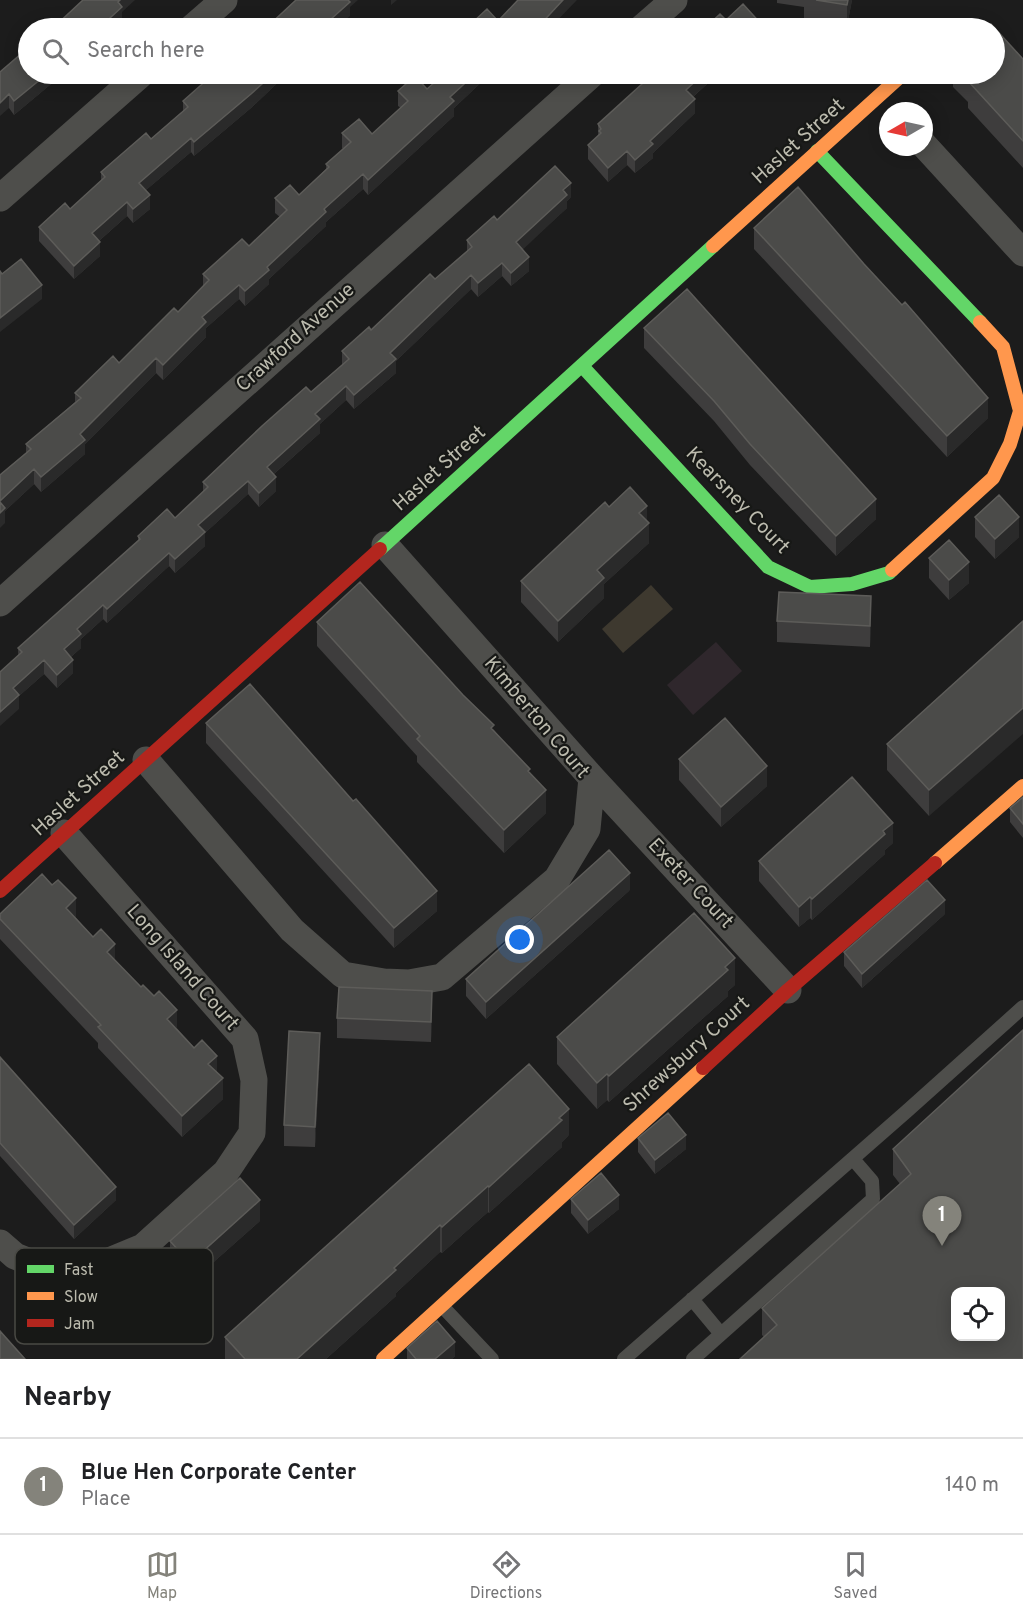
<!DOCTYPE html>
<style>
body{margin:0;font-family:Overpass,sans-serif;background:#f2f2f2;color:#202124}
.controls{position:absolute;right:18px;bottom:18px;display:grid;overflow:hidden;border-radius:12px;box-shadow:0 3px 15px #0003}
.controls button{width:54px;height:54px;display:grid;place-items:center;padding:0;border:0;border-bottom:2px solid #e0e0e0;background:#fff;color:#202124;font:30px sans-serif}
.compass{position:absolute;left:879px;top:102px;width:54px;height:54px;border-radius:50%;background:#fff;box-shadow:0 3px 15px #0003;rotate:261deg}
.you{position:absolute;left:520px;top:940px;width:21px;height:21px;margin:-15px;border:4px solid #fff;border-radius:50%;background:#1a73e8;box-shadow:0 0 0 9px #1a73e833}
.badge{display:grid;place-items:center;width:39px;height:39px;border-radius:50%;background:#84837b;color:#fff;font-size:20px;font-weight:700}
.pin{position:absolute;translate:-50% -50px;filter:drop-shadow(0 2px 3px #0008)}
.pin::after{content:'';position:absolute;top:32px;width:21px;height:18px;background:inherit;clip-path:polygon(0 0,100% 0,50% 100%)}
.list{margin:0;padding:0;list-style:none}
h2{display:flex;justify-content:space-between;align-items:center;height:78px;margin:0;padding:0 24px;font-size:26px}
h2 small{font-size:20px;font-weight:400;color:#757577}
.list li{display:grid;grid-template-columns:39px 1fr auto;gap:18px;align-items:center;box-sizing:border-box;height:96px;padding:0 24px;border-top:2px solid #e0e0e0}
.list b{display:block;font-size:22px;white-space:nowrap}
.list p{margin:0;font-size:20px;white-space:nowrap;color:#757577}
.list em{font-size:20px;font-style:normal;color:#757577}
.icon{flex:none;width:33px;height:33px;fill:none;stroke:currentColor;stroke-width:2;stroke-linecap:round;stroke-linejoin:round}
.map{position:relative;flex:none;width:1023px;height:1359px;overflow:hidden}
.search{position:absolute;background:#fff;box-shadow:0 3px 15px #0003;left:18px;right:18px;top:18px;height:66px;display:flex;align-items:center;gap:15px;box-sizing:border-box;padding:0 21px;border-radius:33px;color:#757577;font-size:22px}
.sheet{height:174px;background:#fff}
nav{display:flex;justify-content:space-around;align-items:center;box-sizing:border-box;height:84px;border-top:2px solid #e0e0e0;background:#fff;font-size:16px;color:#757577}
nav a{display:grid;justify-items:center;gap:3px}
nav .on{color:#84837b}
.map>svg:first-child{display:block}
</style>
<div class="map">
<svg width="1023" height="1359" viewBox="0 0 1023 1359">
<rect width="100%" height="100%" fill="#1c1c1c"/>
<!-- green -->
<path fill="#2f272c" d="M716,642l26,29 -49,44 -26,-30z"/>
<!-- water -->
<path fill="#3e392f" d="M651,585l22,24 -50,44 -21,-24z"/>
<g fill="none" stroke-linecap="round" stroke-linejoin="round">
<!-- lane -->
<path stroke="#4e4e4b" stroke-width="14" d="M692,1299l29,35
M442,1306l50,53
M624,1359l283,-248 116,-104
M693,1359l180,-160 -1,-18 -19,-22"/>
<!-- street -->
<path stroke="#4e4e4b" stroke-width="27" d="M192,28l32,-28
M642,28l32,-28
M924,145l99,108
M0,198l141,-124
M385,545l207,233 196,212
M0,603l592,-529
M146,760l146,170 51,45 41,7 25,1 33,-6 115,-98 30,-50 5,-51
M0,1243l15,13 30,12 45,1 53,-22 83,-75 26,-39 2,-53 -9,-41 -181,-206"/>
<!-- fast -->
<path stroke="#63d668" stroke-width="14" d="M817,151l163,171
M582,366l186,201 42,20 42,-3 37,-11 3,-3
M380,549l333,-303"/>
<!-- slow -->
<path stroke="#ff974d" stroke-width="14" d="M713,246l190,-172
M892,570l101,-92 17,-34 10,-33 -17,-64 -23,-25
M935,863l88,-77
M383,1359l320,-291"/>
<!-- jam -->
<path stroke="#b3261e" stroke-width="14" d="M0,891l380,-342
M703,1068l85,-78 147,-127"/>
</g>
<!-- wall -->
<path fill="#3e3d3d" d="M777,0h75l-5,26 -43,-8v-11l-27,-4z
M1023,59v109l-55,-60v-6l-15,-15v-13h41z
M0,72l28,2h35l-49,41 -5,-7z
M225,74h62l-36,34 -57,48 -3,-4 -45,38 4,19 -17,14 -6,-7 -28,25 1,15 -26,23 -35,-38v-14l31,-18 31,-28v-9l50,-33 32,-28v-10l31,-18z
M444,74h62l-11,10 -7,-8 -34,32v8l-86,79 -5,-6 -37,33v4l-57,53v5l-24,22 -6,-7 -33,29v9l-43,43 -7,-7 -71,71v10l-44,38 -7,-8 -29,27v12l-5,-48 26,-22v-9l49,-42v-9l44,-30 59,-51 25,-25v-13l46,-28 31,-29 -5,-4v-15l24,-3 27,-26v-5l17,-15 -1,-1v-15l30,1 29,-26 -3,-2v-15l29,-2z
M653,74h72l-4,3 -3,-3 -25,23 2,16 -42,40v5l-18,15 -8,-8 -19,17 -20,-23v-14l10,-9v-12z
M571,197l-4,4v7l-45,41 7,22 -18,15 -9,-10 -24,21 -7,-8 -75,72v12l-42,36 -8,-9 -26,24v9l-46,41 2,17 -17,16 -11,-13 -43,39v13l-30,27 -6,-7 -62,57 -4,-4 -22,20v9l-10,9 2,16 -16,15 -13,-14 -25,22v13l-1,-61 120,-107v-5l37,-18 28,-26v-10l108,-90 31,-27v-14l29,-21 64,-51 32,-27v-12l30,-20z
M754,228l110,36 124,154 -41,39 -193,-208z
M644,328l232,191 -40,37 -86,-91 -36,-44 -70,-73z
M609,507l38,14 2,22 -45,41v14l-46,44 -37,-40v-21z
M975,517l44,20 -24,22 -20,-22z
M929,558l40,25 -20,17 -20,-22z
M871,617l-1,30 -93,-5v-21z
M1023,621l-94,195 -42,-46v-26z
M317,622l177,108 36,44 16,39 -42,40 -87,-91v-6l-100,-110z
M206,723l231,188 -43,37 -188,-205z
M679,759l88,27 -46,41 -42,-47z
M1023,797v41l-13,-16v-14z
M893,843l-8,7v4l-73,66 -2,-2 -11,9 -40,-46v-20z
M52,885l24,33 141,154 6,27 -41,38 -84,-89v-5l-98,-104v-25z
M630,890l-144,129 -20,-23v-17z
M945,914l-83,74 -18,-22v-14z
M735,985l-7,6v5l-119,106 -2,-2 -10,9 -40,-45v-27z
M432,1011l-1,31 -94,-4v-20z
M1023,1030v329l-259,-22 -2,-2v-27l138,-124 -7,-9v-26z
M320,1053l-5,94 -31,-1v-21z
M0,1057l116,143 -42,39 -74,-83z
M569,1135l-7,7v5l-73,66 -1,-1 -46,41 -2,-1 -44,41v3l-70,63h-101v-22z
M638,1138l48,11 -31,25 -17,-22z
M571,1199l48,10 -31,25 -17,-21z
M260,1221l-70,62 -20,-22v-20z
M113,1300l-2,31 -94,-5v-20z
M407,1348l48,8 -3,3h-45z"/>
<!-- shaded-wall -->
<path fill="#2a2a2a" d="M120,0h15l-13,12v8l-8,8h-15z
M345,0h13l-8,7v9l-14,12h-15z
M391,0h6l-6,5z
M563,0h14l-27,28h-13z
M848,0h4l-5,26v-21z
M47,74h16l-49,41v-14z
M273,74h14l-36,34 -57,48v-14z
M475,74h13v2l-34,32v8l-86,79v-15l82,-83z
M495,74h11l-11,10z
M703,74h15l-32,29v-13z
M9,94v14l-9,8v-13z
M695,99v14l-42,40v5l-18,15v-13l15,-19z
M191,138v14l-52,44v-13z
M627,151v14l-19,17v-14z
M363,174v15l-37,33v4l-57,53v5l-24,22v-15l22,-24 57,-58z
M571,183v14l-4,4v7l-51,48v-14z
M150,195v14l-17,14v-14z
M127,202v14l-35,31v-14z
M100,242v14l-26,23v-13z
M529,257v14l-18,15v-13z
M502,263v13l-24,21v-14z
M471,275v14l-75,72v12l-42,36v-14l36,-42z
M42,285v14l-42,33v-14z
M239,285v14l-33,29v9l-43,43v-15l39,-48z
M156,358v15l-71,71v10l-44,38v-15l39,-43z
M346,386v14l-26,24v9l-53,47v-13l48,-53z
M988,398v20l-41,39v-21z
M34,469v15l-29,27v12l-5,5v-27z
M276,477v14l-17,16v-14z
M248,481v13l-43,39v13l-30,27v-14l23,-34z
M876,499v20l-40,37v-20z
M647,506v18l2,-1v20l-45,41v14l-46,44v-21l39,-51 42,-57z
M1019,517v20l-24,22v-20z
M169,553v13l-62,57v-14z
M969,562v21l-20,17v-20z
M871,596v21l-1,30v-21z
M103,605v14l-22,20v9l-17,15v-14l13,-20z
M44,660v14l-25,22v13l-19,17v-14l13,-24z
M73,660v13l-16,15v-13z
M1023,708v26l-94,82v-26z
M767,766v20l-46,41v-20z
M546,790v23l-42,40v-23z
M893,823v20l-8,7v4l-73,66v-21z
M630,873v17l-144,129v-17z
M437,891v20l-43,37v-20z
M810,897v21l-11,9v-20z
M76,898v21l-10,-11z
M945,900v14l-83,74v-14z
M115,944v21l-8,-13z
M735,958v27l-7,6v5l-119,106v-26z
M432,991v20l-1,31v-20z
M177,1010v20l-10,-11z
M320,1033v20l-5,94v-20z
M217,1056v20l-9,-12z
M607,1074v26l-10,9v-26z
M223,1078v21l-41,38v-21z
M569,1109v26l-7,7v5l-73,66v-26z
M686,1135v14l-31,25v-14z
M488,1186v26l-46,41v-26z
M116,1187v13l-42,39v-14z
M619,1195v14l-31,25v-14z
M260,1200v21l-70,62v-20z
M440,1225v27l-44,41v3l-70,63h-29z
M113,1280v20l-2,31v-20z
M455,1342v14l-3,3h-17z"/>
<!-- building -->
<path fill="#4b4b49" stroke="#5d5c59" stroke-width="1.5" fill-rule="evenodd" d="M83,0h37l-2,2 4,5 -23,21h-46z
M296,0h52l2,2 -29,26h-55z
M518,0h45l-26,28h-60l-5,-5 15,-14 11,12z
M816,0h32l-1,5z
M743,4l20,22 -2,2h-56l15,-14 6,6z
M991,24l32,35v82l-55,-60 2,-2 -5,-5h29v-46h-7z
M28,48v26h19l-33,27 -5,-7 -9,9v-31z
M225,74h48l-22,20 -57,48 -3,-4 -52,45 11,12 -17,14 -6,-7 -35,31 8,9 -26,24 -35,-39 26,-24 5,6 35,-32 -4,-5 45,-39 5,6 37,-32 -5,-6 26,-23 5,5z
M444,74h31l-25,23 4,4 -86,79 -5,-6 -39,35 2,3 -59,55 2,3 -24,21 -6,-6 -37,32 4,5 -43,43 -7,-7 -76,76 5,6 -44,37 -7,-8 -34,32v-26l31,-26 -5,-5 55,-46 -6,-5 38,-37 6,7 55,-55 4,4 31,-32 -6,-6 39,-35 7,7 38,-36 -12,-12 15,-13 9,10 30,-28 -3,-3 25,-22 -9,-9 17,-14 13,15 36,-33 -10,-10 17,-15 12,13z
M653,74h50l-17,16 9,9 -45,42 3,3 -18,16 -8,-9 -19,17 -20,-23 13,-12 -2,-2 2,-2 -3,-5z
M555,166l16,17 -8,7 4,5 -51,47 13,15 -18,16 -9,-10 -24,20 -7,-8 -81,78 6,6 -42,36 -8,-9 -31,28 5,5 -53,48 9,10 -17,16 -11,-12 -50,44 7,7 -30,27 -6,-6 -62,56 -4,-4 -26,24 4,5 -17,15 9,11 -16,15 -13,-15 -31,28 6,7 -19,17v-40l22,-20 -4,-4 122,-109 -2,-3 29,-27 8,9 33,-31 -5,-5 59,-56 44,-39 5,5 38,-33 -7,-8 27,-24 2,3 59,-56 5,5 37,-32 -5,-7 27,-24 3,4z
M798,187l66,77 38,41 3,-3 83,96 -41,38 -193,-208z
M21,259l21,26 -42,33v-47l2,3z
M687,289l189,210 -40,37 -86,-92 -36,-43 -70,-73z
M630,487l17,19 -8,7 10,10 -52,47 7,8 -46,43 -37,-40 84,-79 4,5z
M999,495l20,22 -24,22 -20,-22z
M0,502l5,6 -5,5z
M949,540l20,22 -20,18 -20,-22z
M360,582l103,113 31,30 -3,3 39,41 -2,2 18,19 -42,40 -87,-91 3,-3 -103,-114z
M779,592l92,4 -1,30 -93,-5z
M1023,621v87l-94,82 -42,-46z
M250,684l103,117 3,-2 81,92 -43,37 -188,-205z
M725,718l42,48 -46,41 -42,-48z
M852,777l41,46 -10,8 2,3 -73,65 -2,-2 -11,10 -40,-46z
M1023,797v27l-13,-16z
M609,850l21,23 -144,129 -20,-23z
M42,874l10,11 6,-5 18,18 -10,10 27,29 8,-8 14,15 -8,8 34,35 2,-2 11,11 5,-5 18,19 -10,9 27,29 8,-8 15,16 -9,8 15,14 -41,38 -84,-89 3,-2 -101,-106v-5z
M927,880l18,20 -83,74 -18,-22z
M694,913l41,45 -10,9 3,3 -119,106 -2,-2 -10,9 -40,-46z
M339,987l93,4 -1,31 -94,-4z
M1023,1030v329h-283l37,-34 -15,-17 149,-134 -18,-25zM956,1292h44v44h-44z
M289,1031l31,2 -5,94 -31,-2z
M0,1057l116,130 -42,38 -74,-82z
M529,1064l40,45 -10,9 3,2 -73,67 -1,-1 -46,41 -2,-2 -46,43 2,2 -99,89h-52l-20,-22z
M668,1113l18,22 -31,25 -17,-22z
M601,1173l18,22 -31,25 -17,-21z
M240,1178l20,22 -70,63 -20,-22z
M437,1321l18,21 -20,17h-19l-9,-11z
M0,1331l25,28h-25z"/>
<g text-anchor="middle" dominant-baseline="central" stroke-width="4.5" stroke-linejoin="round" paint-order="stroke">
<!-- street labels -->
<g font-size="20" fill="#bcbbae" stroke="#171816">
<text transform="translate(799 142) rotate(-42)">Haslet Street</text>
<text transform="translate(296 338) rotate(-42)">Crawford Avenue</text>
<text transform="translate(440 469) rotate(-42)">Haslet Street</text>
<text transform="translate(737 501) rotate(46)">Kearsney Court</text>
<text transform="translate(536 718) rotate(50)">Kimberton Court</text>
<text transform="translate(79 794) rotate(-42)">Haslet Street</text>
<text transform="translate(690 884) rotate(47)">Exeter Court</text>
<text transform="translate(182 968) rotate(49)">Long Island Court</text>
<text transform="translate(687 1055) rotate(-42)">Shrewsbury Court</text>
</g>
</g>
<!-- legend -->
<rect x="15" y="1248" width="198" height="96" rx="9" fill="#171816" stroke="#494944" stroke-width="1.5"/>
<rect x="27" y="1265" width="27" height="8" fill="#63d668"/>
<rect x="27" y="1292" width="27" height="8" fill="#ff974d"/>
<rect x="27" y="1319" width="27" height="8" fill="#b3261e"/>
<g font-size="16" fill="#bcbbae">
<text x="64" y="1275">Fast</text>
<text x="64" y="1302">Slow</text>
<text x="64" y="1329">Jam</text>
</g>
</svg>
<div class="controls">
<button><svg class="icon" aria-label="locate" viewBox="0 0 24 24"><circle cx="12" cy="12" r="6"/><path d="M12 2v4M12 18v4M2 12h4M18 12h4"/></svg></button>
</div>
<svg class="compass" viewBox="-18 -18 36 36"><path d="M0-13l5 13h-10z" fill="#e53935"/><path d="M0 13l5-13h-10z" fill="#757577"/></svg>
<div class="you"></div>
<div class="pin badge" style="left:942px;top:1246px">1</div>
<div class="search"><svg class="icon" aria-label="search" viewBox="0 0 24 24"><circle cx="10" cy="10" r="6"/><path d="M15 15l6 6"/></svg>Search here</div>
</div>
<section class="sheet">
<h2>Nearby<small></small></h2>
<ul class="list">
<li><span class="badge">1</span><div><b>Blue Hen Corporate Center</b><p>Place</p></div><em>140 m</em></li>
</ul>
</section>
<nav>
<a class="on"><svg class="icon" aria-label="map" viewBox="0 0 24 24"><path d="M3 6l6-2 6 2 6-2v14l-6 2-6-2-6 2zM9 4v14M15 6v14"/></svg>Map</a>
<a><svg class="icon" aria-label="directions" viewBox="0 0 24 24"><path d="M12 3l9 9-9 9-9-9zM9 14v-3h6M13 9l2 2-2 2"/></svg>Directions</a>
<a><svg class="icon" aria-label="saved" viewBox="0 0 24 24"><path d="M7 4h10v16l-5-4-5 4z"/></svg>Saved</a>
</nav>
